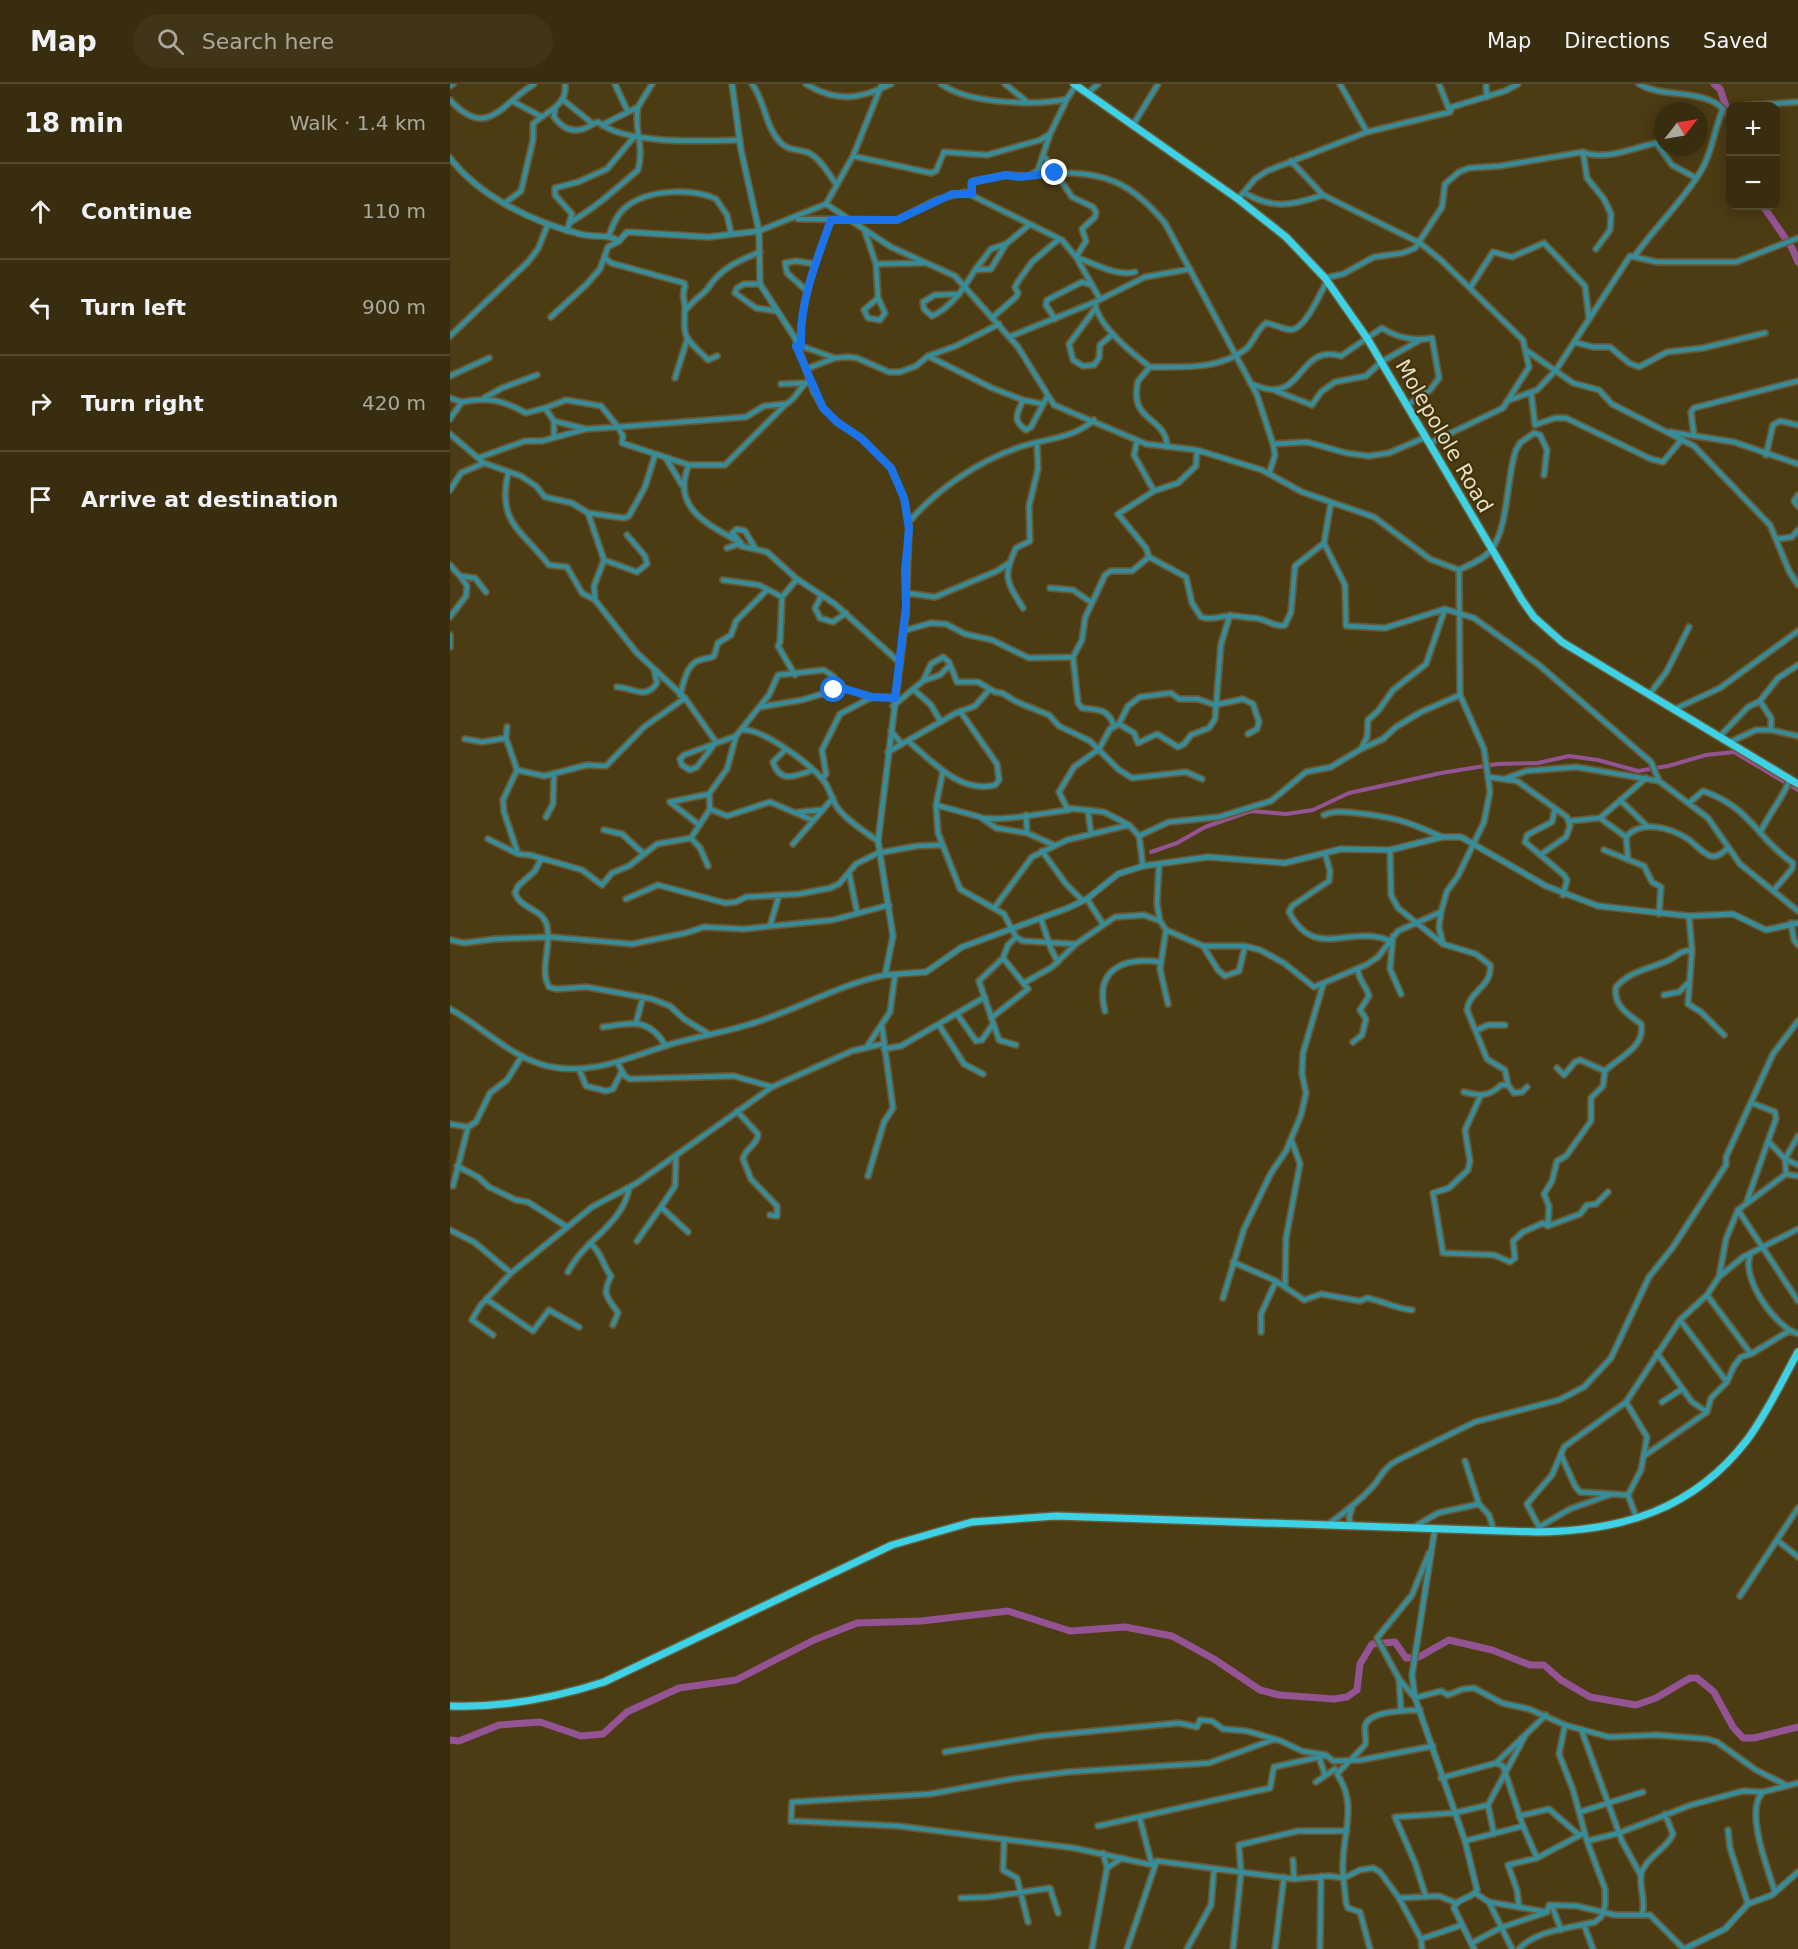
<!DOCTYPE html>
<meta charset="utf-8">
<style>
body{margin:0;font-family:"DejaVu Sans",sans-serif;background:#403518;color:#f1f3f6}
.controls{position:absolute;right:18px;top:18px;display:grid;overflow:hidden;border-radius:12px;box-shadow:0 3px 15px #0003}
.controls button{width:54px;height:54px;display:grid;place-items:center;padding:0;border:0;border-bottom:2px solid #53492f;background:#392d0f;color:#f1f3f6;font:30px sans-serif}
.compass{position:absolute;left:1204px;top:18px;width:54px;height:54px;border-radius:50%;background:#392d0f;box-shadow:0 3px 15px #0003;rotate:59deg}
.stop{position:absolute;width:18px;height:18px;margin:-14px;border:4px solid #1a73e8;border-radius:50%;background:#fff}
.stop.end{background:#1a73e8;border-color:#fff;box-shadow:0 2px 6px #0008}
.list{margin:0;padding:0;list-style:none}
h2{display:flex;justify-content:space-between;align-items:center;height:78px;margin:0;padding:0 24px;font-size:26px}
h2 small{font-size:20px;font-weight:400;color:#aba89e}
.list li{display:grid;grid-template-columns:39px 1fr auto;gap:18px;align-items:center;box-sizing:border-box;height:96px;padding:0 24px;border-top:2px solid #53492f}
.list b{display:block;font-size:22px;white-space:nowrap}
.list em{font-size:20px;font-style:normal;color:#aba89e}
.icon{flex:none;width:33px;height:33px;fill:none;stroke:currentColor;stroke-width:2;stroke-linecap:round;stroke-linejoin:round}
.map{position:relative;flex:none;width:1348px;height:1865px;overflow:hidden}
header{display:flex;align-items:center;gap:36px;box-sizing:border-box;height:84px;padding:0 30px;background:#392d0f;border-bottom:2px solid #53492f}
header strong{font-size:28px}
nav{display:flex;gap:33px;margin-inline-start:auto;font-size:21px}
.search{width:420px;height:54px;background:#403518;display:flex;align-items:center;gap:15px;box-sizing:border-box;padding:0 21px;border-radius:33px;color:#aba89e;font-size:22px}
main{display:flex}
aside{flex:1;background:#392d0f}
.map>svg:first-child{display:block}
</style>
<header>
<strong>Map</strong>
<div class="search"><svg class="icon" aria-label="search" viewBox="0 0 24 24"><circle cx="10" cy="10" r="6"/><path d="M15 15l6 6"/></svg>Search here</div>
<nav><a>Map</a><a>Directions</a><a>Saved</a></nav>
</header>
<main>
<aside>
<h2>18 min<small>Walk · 1.4 km</small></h2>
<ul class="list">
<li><svg class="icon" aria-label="ahead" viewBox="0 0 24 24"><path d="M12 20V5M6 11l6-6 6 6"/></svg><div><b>Continue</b></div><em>110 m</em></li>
<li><svg class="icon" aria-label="left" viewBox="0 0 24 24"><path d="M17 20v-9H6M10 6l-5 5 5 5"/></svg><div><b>Turn left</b></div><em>900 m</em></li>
<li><svg class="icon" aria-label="right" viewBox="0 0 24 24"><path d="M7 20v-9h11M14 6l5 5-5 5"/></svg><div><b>Turn right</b></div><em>420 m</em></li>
<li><svg class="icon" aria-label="arrive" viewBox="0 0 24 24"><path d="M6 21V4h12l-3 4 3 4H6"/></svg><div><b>Arrive at destination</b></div></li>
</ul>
</aside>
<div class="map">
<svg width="1348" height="1865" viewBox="0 0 1348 1865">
<rect width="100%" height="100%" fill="#4c3c14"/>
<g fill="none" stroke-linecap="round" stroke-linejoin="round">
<!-- canal -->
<path stroke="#945493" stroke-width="4" d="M701,768l26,-9 28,-16 46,-16 35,3 27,-4 36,-17 92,-20 56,-9 41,-1 31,-7 29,4 40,11 30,-5 38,-11 28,-3 64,38"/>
<!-- river -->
<path stroke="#945493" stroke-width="7" d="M1264,0l6,5 10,29
M1313,122l29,42 6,14
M0,1656l9,1 40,-16 41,-3 41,14 22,-2 24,-22 52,-24 57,-8 78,-40 43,-17 64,-2 87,-10 62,20 55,-4 47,9 42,23 46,31 19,5 55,4 13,-2 10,-7 3,-26 12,-20 23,-2 11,16 13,-1 30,-17 43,10 38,15h14l17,15 29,17 46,8 20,-7 34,-20h7l17,14 19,35 10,11h11l44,-11"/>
<defs>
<path id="minor" d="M165,0l12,26
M302,0c13,17 13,42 28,58 9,10 18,6 29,11 12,6 20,22 28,32
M356,0c31,19 55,15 85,0
M491,0c28,20 94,22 126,15l9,-14
M555,0l21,17
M890,0l27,48
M989,0l11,28
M1036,0l1,13
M0,2l3,-2
M638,9l10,-9
M0,16c37,40 50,5 84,-16
M62,17l30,16
M1289,22l59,-4
M105,25l-1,8c11,15 24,17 39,7l-31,-25
M143,40l5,-2c27,23 106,19 142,18
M152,41l36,-18 14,-23
M683,41l25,-41
M1133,68l4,26 17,21 7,15 -1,16 -14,19
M403,72l78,17 5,-2 8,-19 43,3 53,-15 10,-6
M594,72l28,41 21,10 3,5 -1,5 -13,12 4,12 -10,16c17,6 41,20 59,15
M584,89c62,-1 89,0 131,50l92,172 16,49 2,11 -6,19
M795,109c28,17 49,12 78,2l-32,-34
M522,110l-1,-10 3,-3 32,-6 24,1 8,-6 12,-36 17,-35
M873,111l97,48 21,17 82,80 6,27 -26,41 -73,35
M788,115l17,-20 12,-8 100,-39 83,-20 2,-5 53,-16 13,-7
M55,119l16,-12 12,-51v-16c13,-13 35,-18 32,-40
M376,120l27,-48 29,-72
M348,135l99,1 39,-20 29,-8 97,48 14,17 16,28
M119,139c26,-15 47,-34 69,-53 7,-25 -5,-41 0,-63
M414,145l12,35 2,34 7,15 -5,7 -12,-2 -4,-8 14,-12
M117,147l5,-17 -17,-19v-7l23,-6 29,-13 27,-32
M309,147l67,-27 65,43 64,29 63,71 36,58 92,39 51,6 65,20 40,22 72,25 56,42 29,11 1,125 24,54 6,43 -6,30 -26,54 -11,15 -6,21 -43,19 -20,26 -12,8 -52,22 -30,-24 -24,-13 -15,-4h-42l-37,-16 -6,-9 -3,-17 2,-40
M159,151c4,-10 8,-21 17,-28 22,-18 66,-19 90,-8l11,16 4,18
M1184,173c21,-30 49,-56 67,-86 12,-20 13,-42 22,-62 -18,-20 -62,-11 -84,-25
M155,174l6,5 73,20 1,3c-4,13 0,11 0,22 -2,34 0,28 23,52l9,-4
M426,180l48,-1
M525,186l16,-21 15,-5
M875,194l18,-4 31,-17 29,-4 12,-5 27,-41 3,-23 14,-12 10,-4 31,-2 83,-14c22,9 50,-4 73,-9l16,22 24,13
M310,200h-16l-7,4 -2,5 21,15 20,3
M1020,204l23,-36 19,5 32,-14 41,43 4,33
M357,207l-20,-18 -2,-10 11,-2 19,3
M509,210l-24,1 -12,7 1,7 8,7c20,-9 32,-28 43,-46l16,-1 15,-25 23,-19
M645,218c1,22 38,52 55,65 32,0 69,3 96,-18 8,-7 11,-20 20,-26 9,1 21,9 28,6 13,-4 27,-37 33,-48
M645,225l-26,35 4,16 10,6 11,-1 5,-7 1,-13 13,-11
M235,227c6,-9 20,-18 23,-23 13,-20 30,-27 52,-36
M101,233l35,-32 14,-16 8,-22 11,-6
M543,233l23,-20 2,-4 -3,-6 4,-7 13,-18 27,-23
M605,235l-9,-14 1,-5 35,-18 10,3 8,14
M0,252l78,-74 10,-13 10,-25
M559,253l86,-35 50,-25 45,-8
M1124,258l19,5h17l19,16 10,4 28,-15 36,-4 62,-15
M346,262h5c-2,-44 15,-86 30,-126
M351,262l34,12
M1076,266l47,33 26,7 13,14 82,42 76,79 19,46 9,14
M478,272l64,32 31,12
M700,283l-12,14c-10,42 29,35 29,66
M356,285l29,-11 13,-1 9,1 32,14h11l16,-6 12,-10 28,-10 43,-22
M0,292l39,-18
M225,294l12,-38
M800,299c56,27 44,-40 91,-27l41,-28c15,10 33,13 50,10l7,40 -9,12 -24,16
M331,300l23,-1
M826,307l36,14 9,-13 14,-10 31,-6 15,-14 39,-22
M1081,308l4,33 20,-7h11l85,41 12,3 19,-23
M0,314l12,4
M34,314l18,-10 35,-13
M1057,317l30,-11 19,-20 74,-114 27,6h79l62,-24
M593,320l-20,-4c-6,14 -11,20 3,30l5,-3 16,-30
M95,324l21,-8 35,6 17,21 128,-10 18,-11 21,-2
M0,335l12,-17c26,-5 41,-2 64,11l19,-5 9,13v15
M104,337l32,8
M1220,348l64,10 64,22
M0,350l34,29 37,13 15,10 9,11 27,6 16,10 36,5 5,-2 16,-29 10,-32
M1244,352l-3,-24 3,-4 104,-27
M687,357l-3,14 20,36
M823,360l34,-2 39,11 23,3 20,-3 37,-16
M747,366l-1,16 -18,17 -24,8 -36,23 28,34 3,9 37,20 6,26 9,14c11,4 17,-1 28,-1 8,-1 15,2 24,2 11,-1 20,10 32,7l6,-13 4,-46 29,-23
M1316,371l7,-30 7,-4 18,4
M28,374l47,-17h17l44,-12 32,-2 5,9 -1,7 67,22h36l61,-61c11,-5 13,-18 24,-24
M217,376l15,25
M239,381c-19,43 20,60 52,78v3l26,6 30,27 -15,18 -2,45 -2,4 17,29
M58,389c-11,50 13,56 41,92l18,2 15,26 13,7
M0,406l11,-17 23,-10
M1348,411l-4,6 4,5
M881,418l-7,41 21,42 1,41 39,2 60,-19 29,9 65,47 112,97 8,19
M138,429l16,47 33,12 10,-8 -2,-8 -18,-21
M459,438c27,-32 68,-60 108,-74 28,-10 54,-8 77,-28
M1327,455l15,-2 6,-7
M277,464l14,-5 -9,-10 5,-4 8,2 10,17
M154,476l-10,26 1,14 41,52 49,46 31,44
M0,481l10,11 15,2 11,14
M1009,486c10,-5 24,-10 32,-20 18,-23 15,-72 25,-100l4,-7 14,-10 6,2 7,15 -3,25
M347,495l38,25 64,58
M273,496l36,5 23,12
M600,504l23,2 19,13
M456,509l29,4 62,-26 12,-8
M372,511l-7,13 5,10 13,4 13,-9
M573,524c-16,-26 -21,-31 -7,-60l14,-7 -1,-35 9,-37 -1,-25
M0,533l16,-21 1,-10 -7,-10
M453,547l28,-8 15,1 19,10 27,6 37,18 44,-1
M0,551v12
M473,597l8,-17 12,-7 6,5 8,20h21l17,10 7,1 15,9 32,13 10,11 31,15 28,28 14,9 54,-6 16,7
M167,603c16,0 28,14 40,-4l-3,-13
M463,605l18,16 10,17
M230,611c4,-12 6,-31 20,-35 5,-2 9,-1 14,-4l4,-13 13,-8 5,-14 31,-31
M1199,611l18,-24 22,-44
M443,622l30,-25 17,-6 9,-9
M310,623l42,-7 40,-12 30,9 23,1
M1225,625l45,-21 78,-57
M669,640l15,9 4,10 19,-9 21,13 6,-3 7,-9 18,-7 6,-9 6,-75 9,-29
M664,642c-6,-18 -16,-16 -32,-18l-4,-5 -5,-46 9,-17 3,-22 20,-43 6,-4h21l17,-14
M291,646c20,-3 69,34 82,50 8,9 9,24 18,32 10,11 25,21 37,29
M1321,646l27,6
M441,647l11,13
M1270,652l28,-29 12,-6 18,-23 20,-13
M56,654l1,-11
M15,655l17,3 24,-4 11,32 27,6 43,-11 19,1 38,-39 41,-29
M458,657c24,20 52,53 87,44l4,-5 -2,-16 -37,-53
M266,658l-19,25 -7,3 -8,-5 -2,-6 4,-4 52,-19 33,-41 9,-20 46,-5 9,6 9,12
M1280,658l26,-12h15v-12l-11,-17
M911,665l22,-10 13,-12 25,-15 39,-17
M335,666l-12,12c7,22 23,14 40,8
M438,668l68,-39 19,-7 14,-16
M67,686l-14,30 1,12 14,42
M493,687l-7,34 2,28 22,56 44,25 12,23 7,4 53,3
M1039,693l28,4 50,36 3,9 -4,11 -26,18
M1057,694l19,-7 50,-4 83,14 49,37 32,46 58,47
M372,695l4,-5 -4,-24 18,-36 32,-17
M1170,716l27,26
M220,718l39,-8
M220,718l28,22
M1239,719l14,-12c49,17 53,47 90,72l-1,6 -19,22
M486,721l44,12 16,11 31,5 27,12
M260,725l17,7 43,-14 42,18
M1105,725l-3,13 -25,13 -2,7 39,33 3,5 -4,15
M638,726l3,24
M349,728l21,-2
M576,731l1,18
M874,731c11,-5 21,-3 32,-2 38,4 51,8 86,24
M96,733l7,-13 1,-31
M532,734c25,3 60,-5 87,-8
M1150,734l26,19 2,22
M1119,737l31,-3 46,-40
M154,746l18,4 22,20
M1311,747c9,-19 22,-33 29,-52
M689,752l30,-14 50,-5 52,-16 35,-29 25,-5 30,-18 6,-12 1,-17 10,-9 15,-21 33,-26 19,-55
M1176,753c15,-18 45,-9 62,2 7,5 15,15 23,17 7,2 12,-4 17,-8
M241,754l9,10 8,18
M38,755l30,15 12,1 52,15 20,15 10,-12 17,-7 28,-22 34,-6 19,-29 -1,-15 18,-25 9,-33
M343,760l40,-46
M940,766l1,45 7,13 45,36 33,10 14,11c3,21 -21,26 -23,45l20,49 18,11 3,15h-7c-12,12 -21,11 -37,7
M1154,766l40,16 8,16 9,5 -2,27
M592,767l24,33 17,17
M875,769l5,18 -1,10 -37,25 -3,6c26,49 59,13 99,28
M91,775l-6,12 -17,15 -3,7c6,17 28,15 32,33 5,20 -8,43 2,61l7,2 31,-2 65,12 18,7 14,13 23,14
M693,782l-4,-30 -10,-11 -25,-13 -37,-4 -8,-16 15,-25 25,-18 11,-20 9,-5 9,-18 12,-9 31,-4 8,6h19l17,6 28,-6 10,5 6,18 -2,7 -9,5
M399,789l8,39
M176,815l32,-14 67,18 11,-1 10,-5 53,-3 31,-6 9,-4 17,-20 22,-11 39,-7 25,-1
M637,815l16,25
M545,823l37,-50 35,-17 62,-15
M991,828l-2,15 4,17
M1239,832l3,34 -4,54 13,8 23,23
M591,835l10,30 7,13
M1341,839l3,17 4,5
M320,842l9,-31
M716,846l-6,39 8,35
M943,852l-3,33 11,25
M566,853l-8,8 -5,13 -24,23 20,59 17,5
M0,856l14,3 31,-4 55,-2 82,7 54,-11 18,-6 39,2 90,-9 56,-15
M753,862l15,24 7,6 14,-5 6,-25
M574,899l28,-16 24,-23 39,-27 29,-2 16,6
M1214,911l15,-3 8,-8
M0,925c30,16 56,44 90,55 44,14 86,-5 128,-19 29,-9 60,-13 89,-23 43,-14 84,-38 128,-47
M655,927c-11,-42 19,-54 55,-49
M507,930l19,27 6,-1 11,-16
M541,934l37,-29 -25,-31
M186,939l7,-26
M489,941l25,39 19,10
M153,943c30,-4 45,-10 63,19
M1027,946l11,-5h17
M903,958l9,-7 4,-16 -6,-9 9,-14c-3,-11 -11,-16 -11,-27
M418,961l22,-33 5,-37
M434,965l17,-3 84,-49
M167,978l8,14 5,3 104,-3 38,11
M1107,984l7,7 11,-13 5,-2 25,11
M129,985l7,17 20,5 7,-2 9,-18
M1058,1001l6,8 8,-1 5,-5
M1030,1013l-15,33 5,31 -2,9 -19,18 -16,5 10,60 51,2 16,7 5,-4 -2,-17 10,-9 20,-9 5,3 32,-12 7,-9 9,-1 12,-12
M1302,1019l23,9 1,7 -8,22 17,18 1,15
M287,1027l21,23c0,11 -13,14 -15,25l8,20 26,27v10l-7,-1
M0,1040l18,3
M1348,1052l-13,23 13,6
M226,1071l-1,31 -14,21 27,25
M7,1082l21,11 11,10 27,13 12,2 39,25
M418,1092l16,-54 9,-14 -11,-81
M3,1102l15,-59 8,-5 14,-29 17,-13 15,-24
M1297,1117l21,-60
M1288,1126l60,91
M1098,1142l1,-20 -5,-12 8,-13 5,-20 9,-5 25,-35v-23l12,-12 2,-15c13,-13 41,-24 36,-47 -13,-10 -28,-18 -25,-37 14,-16 33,-18 51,-26 11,-5 11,-10 25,-11
M0,1146l24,12 37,31
M187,1157l24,-34
M140,1159c13,11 12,22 21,33 -10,20 -3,21 7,37l-5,12
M1301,1169c-12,23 24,74 47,81
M783,1178l43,19 28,19 17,-6 39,7 7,-3c16,3 30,11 45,12
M118,1188c16,-32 54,-47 61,-83
M1269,1193l24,-20 55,-28
M835,1203l1,-49 14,-74 -9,-25
M1257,1211l44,59
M773,1214l21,-69 27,-56 15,-22 15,-36 5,-22 -4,-19 1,-21 20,-68
M36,1215l47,32 16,-21 30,17
M1230,1236l47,62
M811,1248v-18l15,-33
M43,1251l-21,-15 8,-14 31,-33 81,-66 45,-24 135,-96 80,-36 30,-7
M1207,1269l35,49 15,10
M1176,1318l21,35 -6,33 -13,25 9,24
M1212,1318l20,-13
M1111,1371l14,31 5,6 48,3
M1194,1372l63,-44 4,-14 16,-16 7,-16 7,-9 10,-3 38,-23
M1015,1377l14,43 10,11 5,16
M877,1441c17,-12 34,-25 48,-41 7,-10 11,-18 23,-24l77,-38 84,-22 25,-13 27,-29 38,-81 24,-30 53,-82v-8l47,-103 25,-33
M901,1442l-2,-9 3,-9
M964,1443l24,-14 41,-9
M1089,1443l-12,-23 25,-29 12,-28 62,-45 54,-82 27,-25 12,-18 7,-38 12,-29 48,-36 12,2
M1089,1443l31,-18 42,-15
M1327,1456l21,17
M979,1469l-17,42 -35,43 22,41 16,19 26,-7 7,4 15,-6 11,-1 28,15 27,6 36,16 44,12 48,-2 50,4 10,3 39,28 30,15
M1290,1512l58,-88
M949,1595l2,32
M1131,1645l41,112 18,33
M825,1655l-66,24 -141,9 -56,7 -82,15 -138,8 -1,19 107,5 176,22 78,17 5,-4 137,18 35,-3 15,2 16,-8 13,-2 7,4 19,26 40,-2 17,7
M495,1668l97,-16 137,-13 18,4 3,-7 12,1 11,8 24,2 34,10 21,10 24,4 7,6 28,-1 72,-14
M869,1673l6,18
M1046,1679l7,3 20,60 14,32
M991,1694l55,-15 50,-48
M866,1698l19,-13
M1313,1708c-19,18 5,77 12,100
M1038,1721l6,29
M1130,1728l63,-20
M1069,1732l30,-7 30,26
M690,1735l12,46
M648,1742l172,-38 4,-21 50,-11
M1278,1746l2,18 18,56
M554,1757l-1,29 14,8 11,44
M1015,1757l58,-15
M1137,1757l32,-8 72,-28 52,-14 20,1 35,-9
M843,1776l1,19
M657,1784l15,-10
M1025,1809l14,9 58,10 2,-7 28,1 38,9h35l34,34
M976,1813l-11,-34 -20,-46 59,-4 34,-8 37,-69
M511,1814l28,-1 61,-9 8,25
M949,1814l22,41 1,10
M1039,1818l23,47
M1102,1822l9,24
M1069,1823l-2,-17 -9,-25 29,-7 47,-25
M1192,1830c5,-14 -5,-30 0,-43 7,-16 25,-22 31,-37l-8,-20
M1134,1841l9,24
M971,1855l41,-14
M1022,1859l28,-15 47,-16
M642,1865l15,-81 -4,-15
M677,1865l29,-86
M737,1865l24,-44 3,-36
M783,1865l8,-76 -2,-28 59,-14h49
M825,1865l9,-72
M870,1865l1,-73
M920,1865l-10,-37 -12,-4 -2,-5c-1,-14 -4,-28 -3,-42 1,-31 14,-58 -6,-87l28,-29c2,-6 -1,-13 0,-19 4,-16 42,-15 55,-16
M1069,1865c17,-19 52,-21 76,-27l6,-5 4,-11v-17l-18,-48 -14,-51 -14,-36 6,-29"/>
<path id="tertiary" d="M282,0l9,66 18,81 1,53 35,54 19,55 9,15 14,14 24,16 30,30 13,30 5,24 -3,93 -28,226 15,95 -8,39 41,-3 36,-25 106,-39 19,-9 31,-25 25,-8 65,-9 77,6 56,-14 49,1 52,-13h19l85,49 52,20 91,10 44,-2 33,16 32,-7
M0,74c30,39 83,64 130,76 14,4 26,-1 39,7l8,-9 82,5 50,-6
M985,1444l-23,147 3,23 50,143 12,49c-5,9 -21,8 -23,18l20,41
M1234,1865l41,-20 23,-25 24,-9 26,-23"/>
<path id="primary" d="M624,0l164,115 48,38 39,41 42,60 155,262 12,17 28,25 236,142
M0,1622c53,2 104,-8 154,-24l288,-137 80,-23 84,-6 481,16c85,-1 156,-22 210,-92 20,-27 35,-59 51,-88"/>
</defs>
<!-- minor casing -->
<use href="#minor" stroke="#685934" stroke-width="8"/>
<!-- tertiary casing -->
<use href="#tertiary" stroke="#685934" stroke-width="8"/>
<!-- primary casing -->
<use href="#primary" stroke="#685934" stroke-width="10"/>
<!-- minor -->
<use href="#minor" stroke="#388c97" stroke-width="4.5"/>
<!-- tertiary -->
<use href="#tertiary" stroke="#388c97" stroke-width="5"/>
<!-- primary -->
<use href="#primary" stroke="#3dd2e5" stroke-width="7"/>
</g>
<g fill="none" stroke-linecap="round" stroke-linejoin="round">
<!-- route -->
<path stroke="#1a73e8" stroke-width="8" d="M384,606l8,-2 30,9 23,1 11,-92 -1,-35 4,-42 -5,-31 -13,-30 -30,-30 -24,-16 -14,-14 -27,-62h5c-2,-44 16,-86 30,-126h66l55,-26h20v-12l34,-7 13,2 36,-4"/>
</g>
<g text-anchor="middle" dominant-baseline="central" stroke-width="4.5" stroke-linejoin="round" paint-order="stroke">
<!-- street labels -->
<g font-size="21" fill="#e7dec8" stroke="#413207">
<text transform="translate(994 352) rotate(60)">Molepolole Road</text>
</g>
</g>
</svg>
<div class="controls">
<button>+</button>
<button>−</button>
</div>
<svg class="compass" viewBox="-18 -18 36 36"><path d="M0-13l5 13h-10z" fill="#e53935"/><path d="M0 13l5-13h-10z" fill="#aba89e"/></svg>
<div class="stop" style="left:384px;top:606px"></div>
<div class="stop end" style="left:605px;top:89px"></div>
</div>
</main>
